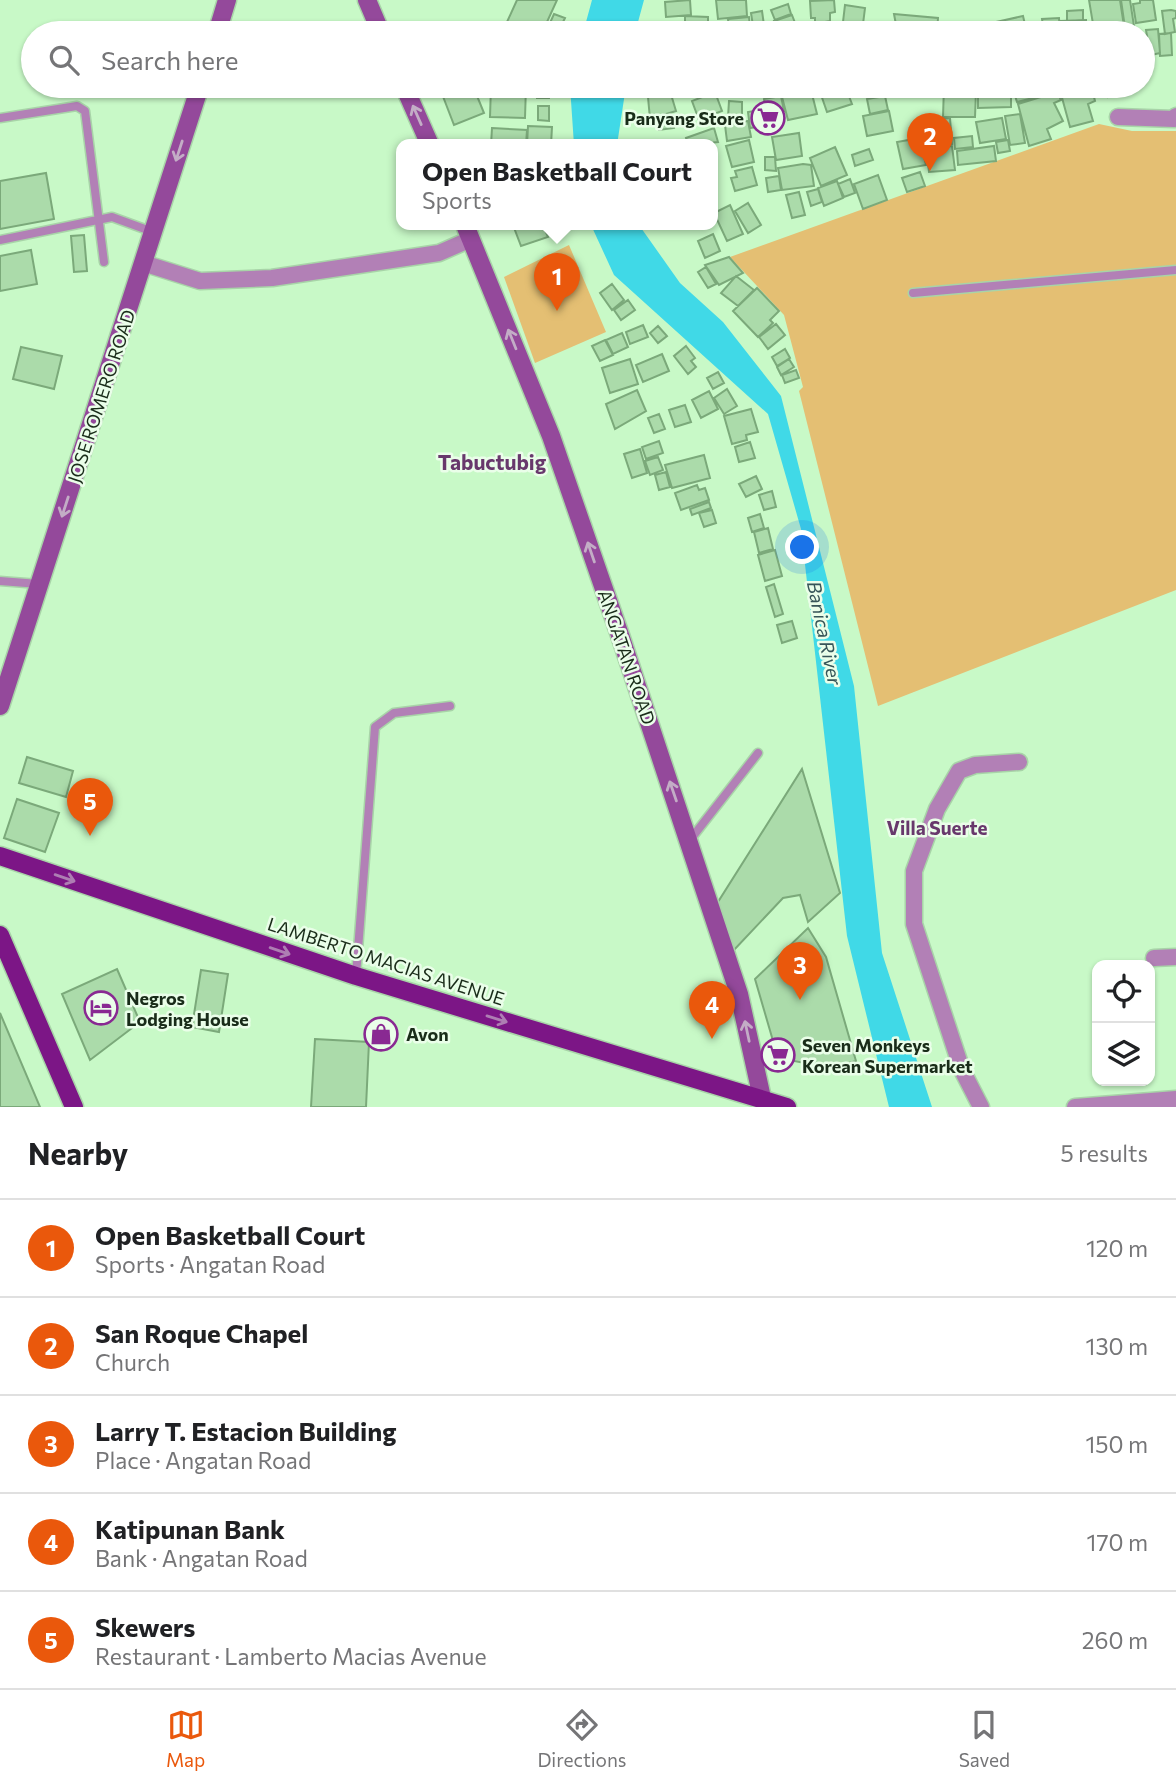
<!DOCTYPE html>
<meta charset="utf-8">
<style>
body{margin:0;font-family:Commissioner,sans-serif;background:#f6f6f6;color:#202124}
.controls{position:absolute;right:21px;bottom:21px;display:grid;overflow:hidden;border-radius:14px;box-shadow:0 2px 5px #0004}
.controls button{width:63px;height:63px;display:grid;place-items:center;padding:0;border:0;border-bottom:2px solid #e0e0e0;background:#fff;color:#202124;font:35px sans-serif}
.you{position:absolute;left:803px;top:548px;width:24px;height:24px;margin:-18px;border:5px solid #fff;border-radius:50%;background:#1a73e8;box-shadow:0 0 0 10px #1a73e833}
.badge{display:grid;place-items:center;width:46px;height:46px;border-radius:50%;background:#ea580c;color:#fff;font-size:23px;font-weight:700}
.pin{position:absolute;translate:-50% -58px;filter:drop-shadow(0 2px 4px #0008)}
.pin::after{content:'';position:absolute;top:37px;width:24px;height:21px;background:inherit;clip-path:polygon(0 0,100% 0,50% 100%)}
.popup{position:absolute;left:396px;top:139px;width:322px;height:91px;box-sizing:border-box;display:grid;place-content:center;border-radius:14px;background:#fff;filter:drop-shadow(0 2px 5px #0005);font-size:23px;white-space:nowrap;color:#757577}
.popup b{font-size:26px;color:#202124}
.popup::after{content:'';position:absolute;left:50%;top:100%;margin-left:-14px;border:14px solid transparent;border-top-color:#fff}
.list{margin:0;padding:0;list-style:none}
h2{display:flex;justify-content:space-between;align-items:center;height:91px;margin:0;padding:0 28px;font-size:30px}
h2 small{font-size:23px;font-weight:400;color:#757577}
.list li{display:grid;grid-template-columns:46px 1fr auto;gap:21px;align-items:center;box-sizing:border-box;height:98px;padding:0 28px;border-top:2px solid #e0e0e0}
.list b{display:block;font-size:26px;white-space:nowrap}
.list p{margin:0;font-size:23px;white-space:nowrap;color:#757577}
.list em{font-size:23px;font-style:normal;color:#757577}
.icon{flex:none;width:38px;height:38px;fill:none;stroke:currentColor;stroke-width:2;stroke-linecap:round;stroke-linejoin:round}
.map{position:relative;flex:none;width:1176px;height:1107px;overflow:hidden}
.search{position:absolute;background:#fff;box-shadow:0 2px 5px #0004;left:21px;right:21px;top:21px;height:77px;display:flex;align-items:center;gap:18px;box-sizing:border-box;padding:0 24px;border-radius:38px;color:#757577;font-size:26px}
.sheet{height:581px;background:#fff}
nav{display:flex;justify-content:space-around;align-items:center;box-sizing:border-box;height:98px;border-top:2px solid #e0e0e0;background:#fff;font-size:19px;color:#757577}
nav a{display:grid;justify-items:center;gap:4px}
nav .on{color:#ea580c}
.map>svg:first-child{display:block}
</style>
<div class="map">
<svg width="1176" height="1107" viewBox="0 0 1176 1107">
<rect width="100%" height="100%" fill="#c8f9c7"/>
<!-- green -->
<path fill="#e4bf73" d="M1099,124l33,7h44v459l-298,116 -79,-315 4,-4 -19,-72 -54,-58z
M569,245l37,87 -71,31 -31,-86z"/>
<!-- water -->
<path fill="#40d9e7" d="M592,0h52l-9,33h-52z
M570,86h56l-9,59h-43z
M591,225h48l41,58 43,39 58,74 73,290 28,267 50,154h-43l-42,-171 -46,-407 -33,-115 -154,-139z"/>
<!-- building -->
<path fill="#abdbaa" stroke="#7ba97a" stroke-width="2" d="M517,0h40l-15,33h-40z
M690,0l1,15 -25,2 -1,-15z
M716,0h30l1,16 -29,3z
M834,0l1,12 -5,1v8l-15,3v-6h-4l-1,-17z
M1089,0h31l4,26 -30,4z
M1121,0h9l4,26 -9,2z
M1140,0h13l3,20 -20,3 -3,-19 7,-1z
M788,4l3,10 -16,6 -4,-10z
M845,5l20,3 -2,16 -20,-2z
M1083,10v10l-16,1v-10z
M1171,10l5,1v7l-3,1 2,13 -10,2 -3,-23z
M762,11l2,14 -11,1 -2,-13z
M554,14l11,4 -6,12 -10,-5z
M894,14l44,4 -1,15h-32v-3h-8z
M792,15l5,13 -19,5 -4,-12z
M685,16l23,1v16h-23z
M1023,16l4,17h-28l-3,-11z
M749,17l1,11 -21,2 -1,-11z
M1059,18l1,15h-16l-2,-14z
M1086,20v13h-24l-1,-12z
M1158,29l2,24 -17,4v-21h4l-1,-6z
M1171,33l1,22 -12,1 -1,-22z
M439,86h34l11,27 -30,12z
M491,86h35l-1,32 -35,-1z
M537,86h13l-1,12h-12z
M709,86h34l1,4 -26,6 -2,-10z
M818,86h27l7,18 -25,8z
M944,86l8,1 1,4h23l-1,26h-32z
M978,86h33v21l-33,1z
M1012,86h17l4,12 -16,4z
M1031,86h22l3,6 -21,6z
M1106,86h19l1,8 -18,3z
M1087,87l5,2 3,12 -7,3 5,17 -23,6 -9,-33 11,-6 1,3z
M811,90l6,24 -29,6 -6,-23z
M670,91l6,20 -26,8 -2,-22z
M715,92l7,19 -23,9 -7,-19z
M1057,92l4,8 -7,3 9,18 -16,8 4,10 -22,7 -11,-42z
M781,96l3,15 -18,3 -2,-15z
M885,96l3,14 -18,4 -3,-15z
M729,101l13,1v16l-14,-1z
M538,106h11v15l-11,-1z
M765,109l3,16 -18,3 -2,-16z
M889,111l4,20 -26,5 -4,-20z
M1020,114l5,29 -15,2 -5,-29z
M672,116l2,12 -15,2 -2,-12z
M950,118l2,26 -18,1 -2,-26z
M1002,118l4,21 -26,4 -4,-21z
M748,121l3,16 -24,4 -2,-16z
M528,126l24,1 -1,18h-24z
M492,128l35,2 -1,15h-35z
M714,128l4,14 -30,3 -2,-7z
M799,133l3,23 -26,4 -4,-23z
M972,136l1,11 -18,2 -1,-11z
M920,138l6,27 -23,4 -6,-27z
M749,140l5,22 -22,5 -6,-21z
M1008,140l2,11 -12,2 -2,-11z
M952,146l3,24 -26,2 -3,-24z
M994,146l2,15 -38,4 -1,-14z
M835,147l12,28 -26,11 -11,-28z
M869,149l4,11 -18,6 -3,-11z
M765,157h10l1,14 -11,-1z
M803,164l8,1 3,21 -32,4 -4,-22z
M752,167l5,18 -22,6 -4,-13 6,-1 -2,-6z
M920,172l5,14 -18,6 -5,-14z
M46,173l8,46 -54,10v-48z
M878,175l9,25 -24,9 -9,-25z
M779,176l2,14 -13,2 -2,-14z
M850,179l5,14 -11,4 -6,-13z
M837,181l6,17 -19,8 -6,-18z
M818,189l4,13 -11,4 -4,-14z
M799,192l6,23 -13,3 -6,-23z
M748,203l13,22 -13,8 -13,-22z
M730,205l13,29 -16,7 -13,-28z
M513,225h30l5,12 -27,9z
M713,234l7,17 -15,7 -7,-17z
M84,235l3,36 -13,1 -3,-36z
M31,250l6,34 -37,7v-35z
M729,257l14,16 -24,12 -14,-20z
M706,267l10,17 -8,4 -10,-16z
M736,276l18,14 -16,16 -17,-13z
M612,284l12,16 -12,10 -12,-17z
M757,288l22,23 -9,9 3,3 -15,14 -25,-26z
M628,300l7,10 -14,10 -7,-10z
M776,324l9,11 -17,14 -9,-12z
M643,325l5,12 -18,7 -4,-12z
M658,326l9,10 -9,7 -8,-10z
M622,333l6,14 -15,7 -7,-14z
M605,340l8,15 -13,6 -8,-15z
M686,346l9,12 -4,3 5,6 -8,7 -14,-18z
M21,347l41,9 -8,33 -41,-10z
M785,349l5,9 -13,8 -5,-9z
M662,354l7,17 -26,11 -7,-17z
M630,359l8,25 -28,9 -8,-25z
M789,359l5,8 -13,8 -4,-8z
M796,370l3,8 -14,5 -3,-8z
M718,372l6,11 -11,6 -6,-11z
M727,389l10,17 -13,8 -10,-16z
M637,390l9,21 -31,18 -9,-25z
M709,391l9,18 -17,9 -9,-18z
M685,405l6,17 -16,5 -6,-17z
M751,409l7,23 -12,3 1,5 -15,4 -8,-28z
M659,414l6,15 -11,4 -6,-15z
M659,441l4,12 -17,6 -4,-12z
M750,442l5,16 -16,4 -4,-15z
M640,449l7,24 -15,5 -8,-24z
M704,455l6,23 -38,10 -7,-23z
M658,457l5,13 -13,5 -5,-14z
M666,472l4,15 -11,3 -4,-15z
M756,476l6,13 -16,8 -7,-13z
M697,485l2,5 6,-2 4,12 -28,10 -6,-17z
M772,491l4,16 -12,3 -5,-15z
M709,502l2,6 -19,7 -2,-6z
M712,510l4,13 -12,4 -5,-14z
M760,514l4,14 -12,4 -4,-14z
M768,528l5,21 -14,4 -5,-21z
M775,550l7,26 -17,5 -7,-26z
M774,584l9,30 -8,3 -9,-30z
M792,621l5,17 -15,5 -5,-18z
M27,757l46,14 -7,26 -47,-14z
M802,769l38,124 -32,29 -8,-27 -17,3 -50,53 -15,-49z
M17,799l42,14 -14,39 -41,-14z
M808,928l18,29 30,104 -25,7 -53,-10 -23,-79z
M117,969l23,53 -50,38 -28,-66z
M201,970l27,4 -9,58 -27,-5z
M0,1013l40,94h-40z
M315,1039l54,3 -3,65h-55z"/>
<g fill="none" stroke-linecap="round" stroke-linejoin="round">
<defs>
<path id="service" d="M0,118l77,-12 8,5 19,151
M0,240l112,-23 41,15
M913,293l263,-23
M0,581l39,3
M690,840l68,-87
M356,976l19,-249 19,-14 56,-7"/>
<path id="minor" d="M1118,117l56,2 2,-3
M143,263l57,18 72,-3 167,-25 32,-14
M1154,958l22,-1
M981,1107l-19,-37 -48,-146v-53l23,-62 22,-38 16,-6 44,-3
M1075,1107l101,-8"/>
<path id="secondary" d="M367,0l14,33
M217,33l10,-33
M404,86l26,59
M465,225l86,211 70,202 118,356 23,104
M0,706l200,-620"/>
<path id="primary" d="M0,856l356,120 431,131
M0,935l74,172"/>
</defs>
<!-- service casing -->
<use href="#service" stroke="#a8d4a8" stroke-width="11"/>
<!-- minor casing -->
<use href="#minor" stroke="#a8d4a8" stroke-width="19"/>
<!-- secondary casing -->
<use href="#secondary" stroke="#a8d4a8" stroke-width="21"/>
<!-- primary casing -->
<use href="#primary" stroke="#a8d4a8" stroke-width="21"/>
<!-- service -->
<use href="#service" stroke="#b280b6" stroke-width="8"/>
<!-- minor -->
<use href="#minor" stroke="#b280b6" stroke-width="16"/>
<!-- secondary -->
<use href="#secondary" stroke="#94499b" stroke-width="18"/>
<!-- primary -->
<use href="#primary" stroke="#7c1686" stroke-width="18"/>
</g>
<!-- one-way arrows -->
<defs><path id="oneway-shaft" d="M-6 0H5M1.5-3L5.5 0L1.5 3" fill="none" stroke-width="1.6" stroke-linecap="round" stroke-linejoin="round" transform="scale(1.75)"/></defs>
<g stroke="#c3adc6">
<use href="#oneway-shaft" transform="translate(417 115) rotate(-114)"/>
<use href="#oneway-shaft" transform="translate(179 151) rotate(108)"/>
<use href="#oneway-shaft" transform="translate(512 339) rotate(-112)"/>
<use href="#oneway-shaft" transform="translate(65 507) rotate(108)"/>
<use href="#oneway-shaft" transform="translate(591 552) rotate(-109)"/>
<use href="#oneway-shaft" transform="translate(673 791) rotate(-109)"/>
<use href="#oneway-shaft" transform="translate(747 1031) rotate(-102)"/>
</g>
<g stroke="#ae7eb3">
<use href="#oneway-shaft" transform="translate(65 878) rotate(19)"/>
<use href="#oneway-shaft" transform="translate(280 951) rotate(19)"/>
<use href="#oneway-shaft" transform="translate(497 1019) rotate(17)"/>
</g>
<!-- icons -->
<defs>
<symbol id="supermarket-ring" viewBox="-11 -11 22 22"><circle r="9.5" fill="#eafee9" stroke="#892992" stroke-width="1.5"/><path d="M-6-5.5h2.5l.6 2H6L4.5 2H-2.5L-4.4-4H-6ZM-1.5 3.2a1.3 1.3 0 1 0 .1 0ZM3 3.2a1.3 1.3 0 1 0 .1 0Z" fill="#892992"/></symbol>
<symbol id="hotel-ring" viewBox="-11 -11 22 22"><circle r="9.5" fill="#eafee9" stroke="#892992" stroke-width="1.5"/><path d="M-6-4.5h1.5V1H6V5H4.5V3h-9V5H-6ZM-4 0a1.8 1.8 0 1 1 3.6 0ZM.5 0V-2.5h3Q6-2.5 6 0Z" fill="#892992"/></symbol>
<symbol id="shop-ring" viewBox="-11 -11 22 22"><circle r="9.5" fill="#eafee9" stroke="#892992" stroke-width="1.5"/><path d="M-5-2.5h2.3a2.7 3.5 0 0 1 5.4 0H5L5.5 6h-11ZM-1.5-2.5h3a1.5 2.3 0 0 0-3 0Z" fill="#892992"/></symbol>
</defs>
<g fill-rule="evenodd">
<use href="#supermarket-ring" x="749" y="99" width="38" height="38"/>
<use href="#hotel-ring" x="82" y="989" width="38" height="38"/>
<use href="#shop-ring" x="362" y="1015" width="38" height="38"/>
<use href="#supermarket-ring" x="759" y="1036" width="38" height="38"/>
</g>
<g text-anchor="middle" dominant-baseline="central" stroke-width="5" stroke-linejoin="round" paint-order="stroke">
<!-- poi labels -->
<g font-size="18" font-weight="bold" fill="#192c19" stroke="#eafee9" text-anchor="start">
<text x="744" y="118" text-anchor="end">Panyang Store</text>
<text x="126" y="998">Negros<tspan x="126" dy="21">Lodging House</tspan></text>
<text x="406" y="1034">Avon</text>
<text x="802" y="1045">Seven Monkeys<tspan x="802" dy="21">Korean Supermarket</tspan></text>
</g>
<!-- street labels -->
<g font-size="18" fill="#192c19" stroke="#eafee9">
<text transform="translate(101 396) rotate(-72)">JOSE ROMERO ROAD</text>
<text transform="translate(627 657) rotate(71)">ANGATAN ROAD</text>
<text transform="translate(386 961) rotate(18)">LAMBERTO MACIAS AVENUE</text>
</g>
<!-- water labels -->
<g font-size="19" font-style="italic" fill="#365558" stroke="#eafee9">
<text transform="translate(825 633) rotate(78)">Banica River</text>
</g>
<!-- neighbourhood labels -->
<g font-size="19" font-weight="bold" fill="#68386c" stroke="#eafee9">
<text x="937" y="827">Villa Suerte</text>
</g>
<!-- quarter labels -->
<g font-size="21" font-weight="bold" fill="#68386c" stroke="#eafee9">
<text x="492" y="461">Tabuctubig</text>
</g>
</g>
</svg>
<div class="controls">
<button><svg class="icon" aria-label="locate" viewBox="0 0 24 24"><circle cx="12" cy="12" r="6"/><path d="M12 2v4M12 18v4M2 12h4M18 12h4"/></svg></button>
<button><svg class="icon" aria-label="layers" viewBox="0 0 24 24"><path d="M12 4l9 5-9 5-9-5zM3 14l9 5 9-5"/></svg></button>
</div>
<div class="you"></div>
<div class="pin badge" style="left:557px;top:311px">1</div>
<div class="popup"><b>Open Basketball Court</b>Sports</div>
<div class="pin badge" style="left:930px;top:171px">2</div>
<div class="pin badge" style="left:800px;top:1000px">3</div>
<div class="pin badge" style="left:712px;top:1039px">4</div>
<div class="pin badge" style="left:90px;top:836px">5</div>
<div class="search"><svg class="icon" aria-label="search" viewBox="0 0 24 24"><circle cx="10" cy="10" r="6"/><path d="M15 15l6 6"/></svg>Search here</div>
</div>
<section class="sheet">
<h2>Nearby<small>5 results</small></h2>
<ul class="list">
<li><span class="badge">1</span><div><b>Open Basketball Court</b><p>Sports · Angatan Road</p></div><em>120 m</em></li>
<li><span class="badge">2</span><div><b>San Roque Chapel</b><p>Church</p></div><em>130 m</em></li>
<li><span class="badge">3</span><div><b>Larry T. Estacion Building</b><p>Place · Angatan Road</p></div><em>150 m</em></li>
<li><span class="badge">4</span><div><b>Katipunan Bank</b><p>Bank · Angatan Road</p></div><em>170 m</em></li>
<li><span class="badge">5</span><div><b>Skewers</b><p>Restaurant · Lamberto Macias Avenue</p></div><em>260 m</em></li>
</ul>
</section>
<nav>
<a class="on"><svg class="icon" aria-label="map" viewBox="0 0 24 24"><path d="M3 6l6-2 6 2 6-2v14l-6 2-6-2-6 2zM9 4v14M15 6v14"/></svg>Map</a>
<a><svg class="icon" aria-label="directions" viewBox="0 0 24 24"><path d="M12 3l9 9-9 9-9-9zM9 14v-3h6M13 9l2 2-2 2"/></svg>Directions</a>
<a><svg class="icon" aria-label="saved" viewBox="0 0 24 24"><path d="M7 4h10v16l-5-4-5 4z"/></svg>Saved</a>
</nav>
